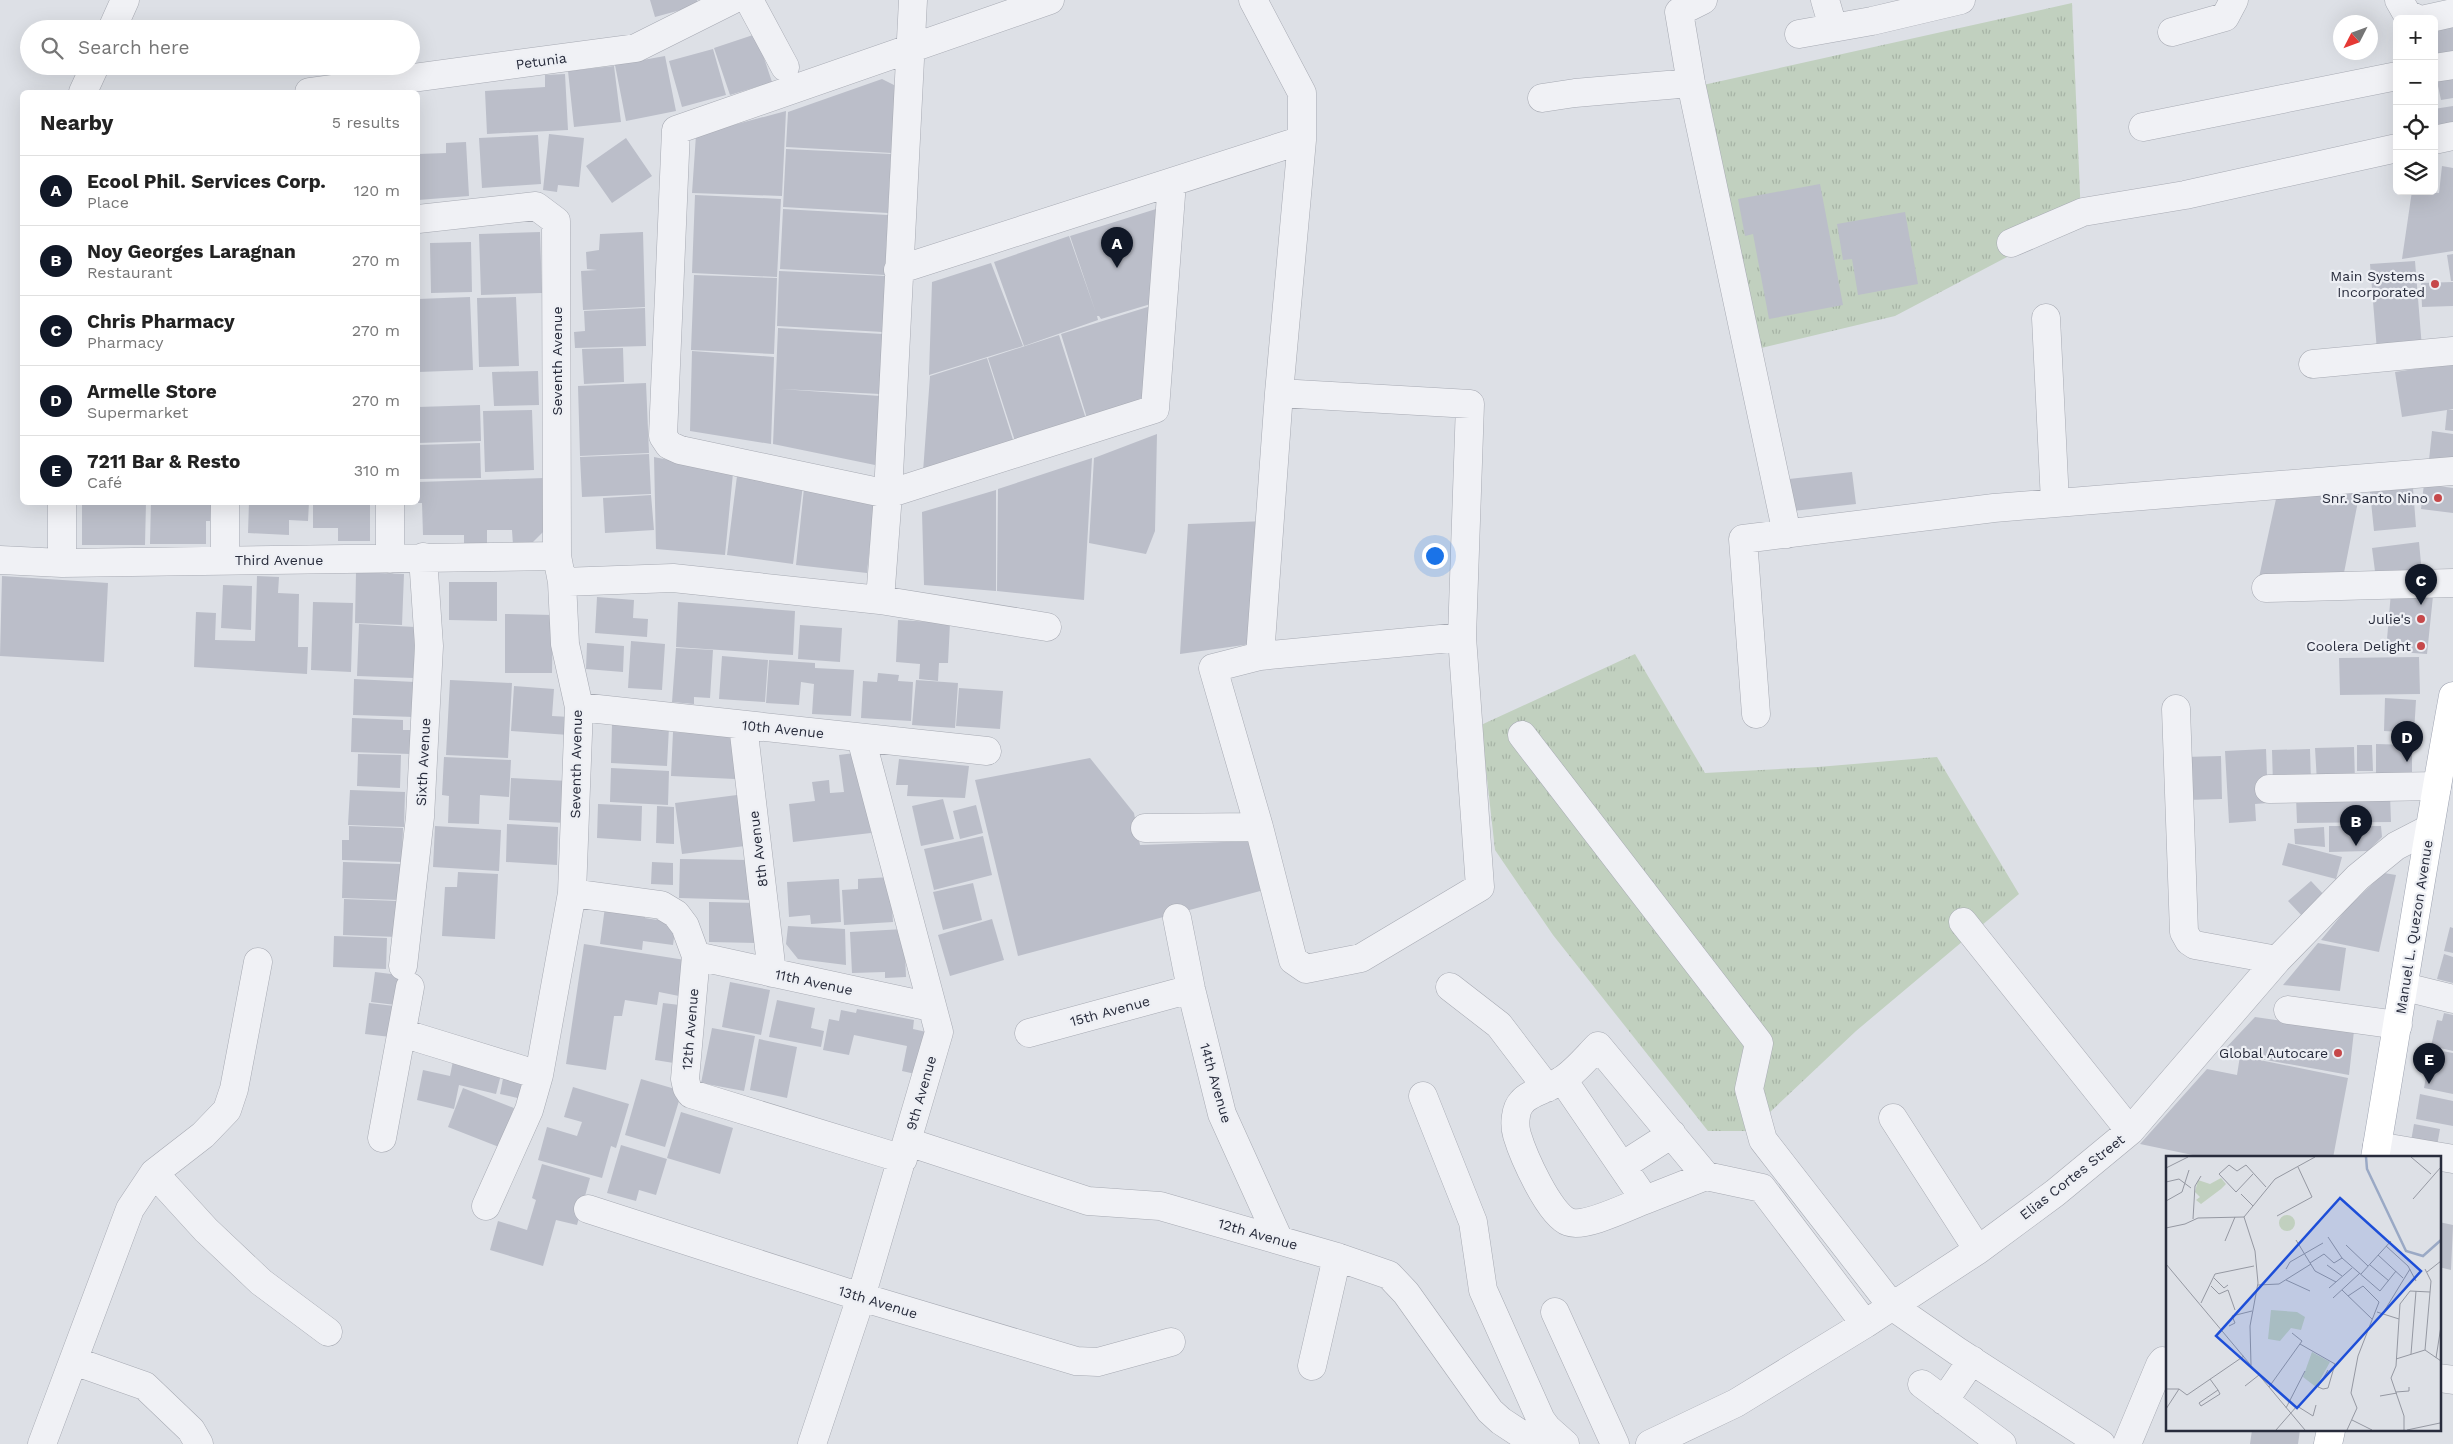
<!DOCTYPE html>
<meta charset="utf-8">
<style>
body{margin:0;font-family:"Work Sans",sans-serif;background:#f2f2f2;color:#222}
.controls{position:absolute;right:15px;top:15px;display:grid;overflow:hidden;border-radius:8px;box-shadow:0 5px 20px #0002}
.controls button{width:45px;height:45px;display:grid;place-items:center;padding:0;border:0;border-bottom:1px solid #e0e0e0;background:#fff;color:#222;font:25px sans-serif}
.compass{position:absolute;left:2333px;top:15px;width:45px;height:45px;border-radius:50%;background:#fff;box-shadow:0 5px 20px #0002;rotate:228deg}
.you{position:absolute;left:1434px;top:555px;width:18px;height:18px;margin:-12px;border:4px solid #fff;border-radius:50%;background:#1a73e8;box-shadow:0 0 0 8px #1a73e833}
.badge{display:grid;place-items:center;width:32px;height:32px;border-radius:50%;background:#111827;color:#fff;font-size:16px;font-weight:700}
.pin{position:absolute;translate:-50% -41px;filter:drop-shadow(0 1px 2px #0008)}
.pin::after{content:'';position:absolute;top:26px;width:18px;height:15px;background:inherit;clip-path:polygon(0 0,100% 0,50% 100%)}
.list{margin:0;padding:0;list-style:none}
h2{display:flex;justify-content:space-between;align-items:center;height:65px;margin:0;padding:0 20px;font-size:21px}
h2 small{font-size:16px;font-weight:400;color:#767676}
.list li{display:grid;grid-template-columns:32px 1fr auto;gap:15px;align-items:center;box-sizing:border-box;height:70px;padding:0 20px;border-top:1px solid #e0e0e0}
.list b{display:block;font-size:19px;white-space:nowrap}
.list p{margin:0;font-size:16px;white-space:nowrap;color:#767676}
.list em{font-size:16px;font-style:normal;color:#767676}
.icon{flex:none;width:28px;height:28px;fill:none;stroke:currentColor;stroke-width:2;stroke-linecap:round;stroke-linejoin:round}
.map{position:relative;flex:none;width:2453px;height:1444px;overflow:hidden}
.search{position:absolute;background:#fff;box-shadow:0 5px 20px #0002;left:20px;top:20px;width:400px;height:55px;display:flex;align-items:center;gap:12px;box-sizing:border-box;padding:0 18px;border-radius:28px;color:#767676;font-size:19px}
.panel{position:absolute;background:#fff;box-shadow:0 5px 20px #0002;left:20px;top:90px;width:400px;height:415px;border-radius:8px}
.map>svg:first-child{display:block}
</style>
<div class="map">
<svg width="2453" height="1444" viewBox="0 0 2453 1444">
<defs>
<pattern id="grass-tufts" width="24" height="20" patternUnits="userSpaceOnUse" patternTransform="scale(1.25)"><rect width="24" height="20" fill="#c1d0bf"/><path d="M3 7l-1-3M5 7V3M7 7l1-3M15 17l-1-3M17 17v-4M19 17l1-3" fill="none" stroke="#a6b3a5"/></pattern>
</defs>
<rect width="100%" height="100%" fill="#dde0e6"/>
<!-- grass -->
<path fill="url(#grass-tufts)" d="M2072,3l9,215 -186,98 -138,33 -54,-264z
M1635,654l70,119 113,-6 119,-10 82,137 -163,137 -106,100h-42l-155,-196 -58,-85 -14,-125z"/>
<!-- building -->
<path fill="#bbbec9" d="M650,0h47l2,5 -44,12z
M2453,22v32l-19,1v-29z
M756,34l16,48 -42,13 -16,-47z
M713,49l13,46 -44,12 -13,-46z
M665,56l11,55 -50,10 -11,-56z
M614,66l7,56 -47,5 -6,-56z
M2453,68v30l-12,2 -6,-28z
M565,74l3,56 -81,4 -2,-43 60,-4v-12z
M882,79l14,7 -4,67 -106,-6 2,-35z
M2453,106v27l-19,3v-27z
M786,111l-4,85 -90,-3 4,-58z
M549,134l35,4 -5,49 -21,-2 -1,7 -14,-2z
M538,135l3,49 -59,4 -3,-50z
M626,138l26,38 -40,27 -26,-37z
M466,142l3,54 -51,4v-46l28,-1v-10z
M786,149l105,5 -3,59 -105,-6z
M2442,166l11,2v83l-51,8 10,-68 27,2z
M1820,184l23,121 -74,14 -16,-85 -8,2 -7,-37z
M695,195l86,4 -4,78 -85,-4z
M783,209l105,6 -3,60 -105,-6z
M1156,209v3l7,-2 -9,93 -53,16 -2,-3h-2l1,4 -74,26 -30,-84 75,-26 27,77 -26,-77z
M1905,212l13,72 -60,11 -6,-36 -9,1 -6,-36z
M540,232l2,61 -61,2 -2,-61z
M643,232l2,75 -62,3 -2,-39 16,-1 -10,-1 -1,-17 13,-2 1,-16z
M471,242l1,50 -41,1 -1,-50z
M2453,254v27h-2l-4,-26z
M2415,261l7,87 -45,3 -7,-87z
M991,263l32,83 -94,29 3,-93z
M779,271l107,5 -3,56 -106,-6z
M694,275l83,3 -3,76 -83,-4z
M2453,282v24l-31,1 -1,-24z
M470,297l3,73 -55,2v-73z
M516,297l3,69 -40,1 -2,-69z
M1154,305l-4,94 -63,19 -26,-84z
M645,308l1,38 -71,2 -1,-16 11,-1 -1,-20z
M778,328l105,6 -3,60 -99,-5 99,7 -5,69 -102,-21z
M1059,335l27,84 -71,22 -27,-83z
M623,348l1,34 -40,2 -2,-35z
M692,351l82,6 -3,87 -81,-13z
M987,358l27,85 -91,29 7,-96z
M2453,363v46l-5,1h5v21l-8,-1 2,-20 -45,7 -7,-45z
M538,371l1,34 -45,1 -2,-34z
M646,383l3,70 -69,3 -2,-70z
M480,405l1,36 -63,2v-36z
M532,410l2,60 -49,2 -2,-61z
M2432,431l21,3v28l-24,-2z
M1157,434l-2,97 -9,23 -57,-11 5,-85z
M480,443l1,35 -63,1v-34z
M649,454l2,40 -69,3 -2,-40z
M654,457l79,16 -8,82 -69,-6z
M1092,458l-8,142 -87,-9 1,-102z
M1852,472l4,32 -63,7 -4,-32z
M737,476l66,9 -10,79 -66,-9z
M544,478l4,49 -17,17 -18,1 -1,-15h-25v13h-23v-8h-41l-1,-32h-4v-21z
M2424,484l29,4v25l-32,-4z
M804,488l71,8 -8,77 -71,-8z
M2413,488l3,39 -42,4 -4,-39z
M996,490v101l-72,-6 -2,-73z
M2360,491l-18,92 -84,-1 18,-83z
M651,495l3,35 -49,3 -2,-35z
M82,502h64l-1,43h-63z
M151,502h60l-1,19h-4v23h-56z
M249,502h60l-1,19 -19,-1v15l-41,-2z
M313,502h57v39h-32v-13h-25z
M1266,521l-8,122 -78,11 8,-130z
M2419,542l3,32 -46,5 -4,-31z
M356,572l48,2 -2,51 -47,-2z
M2,576l106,7 -4,79 -104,-6z
M257,576l22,1 -1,16 21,1 -1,53h10l-1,27 -113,-7 2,-55 20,1 -1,27 40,1z
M449,582h48v39l-48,-1z
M223,585l29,1 -1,44 -30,-2z
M2391,592l42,4 -6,58 -41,-3z
M597,597l37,3 -1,18 15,1 -1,18 -52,-4z
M313,602l40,1 -2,69 -40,-2z
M678,602l117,9 -2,44 -117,-8z
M505,614l48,1 -1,58h-47z
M898,620l52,3 -2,40h-9l-1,18 -19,-2 1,-15 -24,-2z
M359,624l56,3 -1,51 -57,-2z
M800,625l42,3 -2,34 -42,-3z
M631,641l34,3 -3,46 -34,-2z
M587,643l37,3 -1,26 -37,-3z
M676,648l37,2 -3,48 -16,-1v7l-22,-2z
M722,656l46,4 -3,42 -46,-3z
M2419,657l1,37 -80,1 -1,-37z
M769,660l46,3v5l39,2 -3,46 -39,-2 2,-30 -13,-2 -2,23 -33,-2z
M878,673l21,2 -1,6 15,1 -2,39 -50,-3 2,-37 14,1z
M354,679l61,3 -1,35 -61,-2z
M450,680l62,3 -4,75 -62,-3z
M916,680l42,3 -3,45 -43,-3z
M514,686l40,3 -2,27 18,1 -1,18 -58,-4z
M959,688l44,3 -3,38 -44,-3z
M2385,698l31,2 -2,33 -30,-2z
M352,718l51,2v10h7v24l-59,-2z
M612,724l57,3 -2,39 -56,-3z
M673,732l64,3 -2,44 -64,-3z
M2376,744l36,1v34l-36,-1z
M2357,745h15l1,26h-16z
M2354,747l1,34 -38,1 -2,-34z
M2266,749l2,54 -13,1 1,17 -27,2 -4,-72z
M2310,749l1,34 -38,2 -1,-35z
M862,752l9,81 -78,9 -4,-38 26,-3 -3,-19 17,-2 1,13 14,-1 -5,-37z
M358,754l43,1 -1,33 -43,-2z
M2221,756l1,43 -36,1 -1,-43z
M444,757l67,3 -2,37 -29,-2 -1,29 -31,-1 1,-27 -7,-1z
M1090,758l44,55 6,32 111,-4 13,49 -246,66 -43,-176z
M899,759l70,7 -4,32 -58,-2 1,-11h-12z
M611,768l58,3 -1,34 -58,-3z
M511,778l57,3 -2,42 -57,-3z
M350,790l55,2 -1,35 -56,-2z
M737,795l8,51 -63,8 -7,-51z
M2390,795l1,27 -94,1 -1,-26z
M943,799l11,40 -33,7 -9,-40z
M598,804l44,2 -1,35 -44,-3z
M976,805l7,28 -23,6 -7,-28z
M657,806l17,1v37l-18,-1z
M507,824l51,3 -1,38 -51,-3z
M349,826l54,2 -1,34 -60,-2v-20h7z
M435,826l66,4 -2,41 -66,-4z
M2329,826h52l1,11 -14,14 -39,1z
M2324,827l1,20 -30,-3 -1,-15z
M983,836l9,39 -58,15 -10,-41z
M2288,843l54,14 -6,22 -54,-14z
M680,859l71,1 -1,40 -71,-2z
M343,862l58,2 -2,36 -57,-2z
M652,862l21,1v22l-22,-1z
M458,872l40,2 -3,65 -53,-3 3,-49h12z
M2384,873l12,2 -17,77 -58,-12 27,-33z
M890,877l3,45 -49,3 -2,-35 16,-1v-10z
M839,879l2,43 -30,2 -1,-9 -21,2 -2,-35z
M2311,881l16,17 -23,20 -16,-17z
M973,883l9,37 -39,10 -10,-38z
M344,899l54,2 -1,36 -54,-2z
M709,902l49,1 -1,40 -48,-1z
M605,907l41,6 -1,5 31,5 -3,22 -30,-4 -1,9 -42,-6z
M992,919l12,41 -54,16 -12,-41z
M788,926l57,3 1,36 -48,-6 -12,-15z
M2450,927l3,1v25l-9,-2z
M904,929l2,48 -21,1v-6l-33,1 -2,-41z
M334,936l53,2 -1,31 -53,-2z
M2318,943l28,5 -6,43 -57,-6z
M584,944l101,16 -6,36 -20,-4 -2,13 -32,-5 -3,16h-8l-8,54 -40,-6z
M2444,954l9,3v26l-16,-4z
M375,972l32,4 -3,30 -33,-4z
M730,982l40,8 -9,45 -39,-8z
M777,1000l38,8 -4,20 13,3 -3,16 -52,-10z
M369,1003l34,4 -4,31 -34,-4z
M663,1003l25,3 -8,58 -25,-4z
M857,1009l57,11 -1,9 18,4 -7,43 -22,-5 5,-25 -53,-11 -5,20 -26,-5 6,-31 10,2 2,-11 15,3z
M2444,1013l9,2v36l-22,-5 6,-26 5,1z
M2255,1017l99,14 -5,44 -127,-23z
M712,1028l43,8 -11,55 -43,-8z
M759,1039l38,8 -10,51 -37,-8z
M2431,1049l22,4v41l-29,-6z
M454,1056l49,11 -7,27 -37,-9 -5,24 -37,-9 6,-30 27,6z
M2240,1056l108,22 -15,80h-126l-67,-14 67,-75 30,6z
M505,1068l31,7 -6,26 -30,-7z
M641,1079l41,12 -17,56 -40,-12z
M573,1087l56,17 -13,44 -5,-2 -9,32 -64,-18 9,-33 30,9 5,-14 -18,-5z
M463,1088l51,20 -15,39 -51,-20z
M2420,1094l33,7v25l-37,-7z
M681,1112l52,16 -13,46 -53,-16z
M2414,1124l26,5 -3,17 -26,-5z
M621,1145l46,14 -11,36 -17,-5 -3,11 -29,-8z
M542,1164l48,14 -13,47 -21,-5 -13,46 -53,-16 8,-29 29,9 9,-30 -4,-2z
M2439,1222l14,3 -2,45 -12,-3z
M2252,1430h48l-2,14h-48z"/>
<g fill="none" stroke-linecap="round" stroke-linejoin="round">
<defs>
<path id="minor" d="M749,0l36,67
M1050,0l-374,130 -13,306 6,9 11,5 208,44 267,-85 17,-227
M1703,0l-24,12 12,71 96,451
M1825,0l8,27
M2399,0l8,14 11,5
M2426,19l27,-6
M112,29l13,-29
M2172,32l53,-15 9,-17
M1799,34l73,-13 89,-21
M2434,68l19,-3
M83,92l12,-26
M309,92l327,-44 96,-48
M1542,98l33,-5 116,-10
M2143,127l254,-51
M2434,140l19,-4
M418,219l118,-13 20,15 1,335 5,26 3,62 14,63 -7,186 -33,182 -10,35 -43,96
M2011,243l72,-31 102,-17 212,-47
M898,270l404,-130v-47l-49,-93
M2046,318l9,184
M2313,364l140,-13
M1279,393l191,11 -8,233 18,250 -119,71 -55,11 -13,-9 -34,-133 -46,-159 47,-12 202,-19
M62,502v61
M225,502v58
M390,502v57
M0,560l62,3 495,-7
M562,582l111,-4 207,22 167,27
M2266,588l187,-5
M880,600l8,-106 25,-494
M1260,656l19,-263 23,-253
M579,707l408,44
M2176,709l8,223 5,9 6,4 82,15
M1756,714l-13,-175 251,-31 459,-37
M743,725l29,248
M1522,735l237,308 -10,46 14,51 129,166 65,45 144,93
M2269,789l168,-3
M1145,828l114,-1
M572,893l89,12 15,9 9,12 11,30 -11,123 2,9 4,6 212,65
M1177,918l14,71 31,125 57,126
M1963,922l167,209
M696,956l235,51
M403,966l17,-149 9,-171 -6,-89
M1450,987l49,38 48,63
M2405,987l48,12
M2288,1010l110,15
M402,1033l137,42
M1029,1033l162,-44
M1563,1080l82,120 61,-24 56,12 103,136
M1423,1096l50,126 10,68 58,130 6,8 18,16
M1893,1118l85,132
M382,1138l28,-151
M908,1142l180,59 72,5 177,51 52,18 17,18 84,118 11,10 35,23
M2377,1146l76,13
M1622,1166l50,-32
M154,1173l52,57 55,52 67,50
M1645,1200c-16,6 -60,28 -76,22 -20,-7 -46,-67 -52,-87 -3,-10 -2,-26 5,-33 7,-9 30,-15 40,-22 13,-8 25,-23 36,-34l108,130
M588,1209l273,88 215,64 22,1 73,-20
M1555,1312l60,132
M74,1361l71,25 46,44 8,14
M1312,1366l25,-109
M2439,1378l14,2
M1922,1384l80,60
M1944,1401l28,-41
M42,1444l88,-235 24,-36 49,-38 24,-25 7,-21 24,-127
M812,1444l49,-147 78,-265 -78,-294
M1650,1444l86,-41 129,-79 113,-74 77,-57 75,-62 147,-171 81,-83 38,-31 33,-17
M2127,1444l33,-79 3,-4 4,1"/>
<path id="major" d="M2375,1158c26,-154 50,-309 78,-462
M2328,1444l3,-14"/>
</defs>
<!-- minor casing -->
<use href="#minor" stroke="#a7aab3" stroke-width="29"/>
<!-- major casing -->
<use href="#major" stroke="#9ea3b1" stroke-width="29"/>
<!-- minor -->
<use href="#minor" stroke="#f0f1f5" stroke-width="28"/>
<!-- major -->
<use href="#major" stroke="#fff" stroke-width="28"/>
</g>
<!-- markers -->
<g fill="#c6484a" stroke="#edeff4" stroke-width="2">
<circle cx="2435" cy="284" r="5"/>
<circle cx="2438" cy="498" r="5"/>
<circle cx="2421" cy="619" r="5"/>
<circle cx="2421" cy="646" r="5"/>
<circle cx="2338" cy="1053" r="5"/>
</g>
<g text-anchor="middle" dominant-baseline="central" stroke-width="4.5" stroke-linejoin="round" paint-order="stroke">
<!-- street labels -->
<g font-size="14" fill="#282c3c" stroke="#edeff4">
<text transform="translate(541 61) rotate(-8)">Petunia</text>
<text transform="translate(557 361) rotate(-90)">Seventh Avenue</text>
<text x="279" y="560">Third Avenue</text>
<text transform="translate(783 729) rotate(6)">10th Avenue</text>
<text transform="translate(423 762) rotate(-87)">Sixth Avenue</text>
<text transform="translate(576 764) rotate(-89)">Seventh Avenue</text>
<text transform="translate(758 849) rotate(-97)">8th Avenue</text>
<text transform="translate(2414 927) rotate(-81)">Manuel L. Quezon Avenue</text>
<text transform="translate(814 982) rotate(12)">11th Avenue</text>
<text transform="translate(1110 1011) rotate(-15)">15th Avenue</text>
<text transform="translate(690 1029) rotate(-85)">12th Avenue</text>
<text transform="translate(1216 1083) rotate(74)">14th Avenue</text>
<text transform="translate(921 1093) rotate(-74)">9th Avenue</text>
<text transform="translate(2072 1177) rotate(-38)">Elias Cortes Street</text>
<text transform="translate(1258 1234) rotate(16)">12th Avenue</text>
<text transform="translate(878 1302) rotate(17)">13th Avenue</text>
</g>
<!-- poi labels -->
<g font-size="14" fill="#282c3c" stroke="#edeff4" text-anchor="end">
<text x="2425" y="276">Main Systems<tspan x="2425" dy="16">Incorporated</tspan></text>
<text x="2428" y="498">Snr. Santo Nino</text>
<text x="2411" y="619">Julie's</text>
<text x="2411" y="646">Coolera Delight</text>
<text x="2328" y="1053">Global Autocare</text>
</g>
</g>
<!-- overview -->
<g transform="translate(2166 1156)">
<rect width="275" height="275" fill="#dde0e6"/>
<path d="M55,22l5,6 -5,5 -20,15 -5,-4 4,-3 -5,-5 3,-12 12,4zM113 67a8 8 0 1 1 16 0a8 8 0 1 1-16 0ZM105,154l26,2 8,5 -4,13 -10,-2 -11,13 -12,-2zM146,196l18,10 -14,25 -13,-10z" fill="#c1d0bf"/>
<path fill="none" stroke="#9aa9c5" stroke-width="2.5" d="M200,1l1,12 39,82 17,5 18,-16"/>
<path fill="none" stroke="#9598a2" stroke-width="1" d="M245,1l20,17M0,12l22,-11M87,18l-17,18 -17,-18 10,-9 8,6 9,-6 20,22M0,26l13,-3 12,9M75,38l12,12M247,43l28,-32M0,45l16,-9 7,-22M111,60l35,-19 -14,-30M27,63l2,-33 6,-10M0,72l19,-4 13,-6 46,-1M162,81l14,21 38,33 16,-20M130,84l19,31 21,11M59,85l10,-24M180,89l22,21M220,90l22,20 8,15M212,99l25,23M144,107l14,-9 10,9 8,-5M0,108l139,166M161,109l15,11M204,109l19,16M120,113l4,-7 33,-19M261,116l14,-11M195,118l30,-33M48,122l10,10 4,-3M120,124l24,11M92,129l21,-1 32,-20M45,130l8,8 9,-4 7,20M163,132l23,-20M176,134l30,29M167,142l27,-25M35,147l14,-29 39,-8M211,156l22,7M217,157l27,-44M63,170l6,-3 -3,-7 20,-5M134,188l35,20 -7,24 -5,1 -5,-2 10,-17M259,194l16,11M245,198l5,-63M270,202l5,-32M230,203l29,-9 6,-69 -6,-12M85,209l-1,-39 8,-43 -3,-32 -11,-34 31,-38 40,-22M44,223l8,11 2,4 -19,12 -2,-3 19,-13M79,230l14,-11M103,231l33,-46 -10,-8M0,233h13l8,6 57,-39M230,236l13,-1v-4M214,240l17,-3M120,252l19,-37M0,253l13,-20M186,264l20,10M110,274l21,-24 16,10 3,-11M181,274l10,-22 -6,-15 7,-37 21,-54 -16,-16 -15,10M238,274v-14l-13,-38 5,-12 4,-62 10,-13 20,1M241,274l33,-7"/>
<path fill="#1d4ed8" fill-opacity="0.15" stroke="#1d4ed8" stroke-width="2.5" d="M174,42l81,73 -124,137 -81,-72z"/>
<rect width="275" height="275" fill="none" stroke="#282c3c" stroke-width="2.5"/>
</g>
</svg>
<div class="controls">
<button>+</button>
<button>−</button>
<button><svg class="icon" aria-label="locate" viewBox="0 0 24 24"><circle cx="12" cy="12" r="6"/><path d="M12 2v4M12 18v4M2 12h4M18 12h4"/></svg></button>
<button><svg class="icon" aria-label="layers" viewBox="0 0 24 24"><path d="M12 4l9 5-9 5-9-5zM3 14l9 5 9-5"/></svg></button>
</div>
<svg class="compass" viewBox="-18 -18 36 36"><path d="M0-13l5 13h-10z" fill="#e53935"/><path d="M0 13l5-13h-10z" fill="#767676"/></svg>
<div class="you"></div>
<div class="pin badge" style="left:1117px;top:268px">A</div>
<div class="pin badge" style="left:2356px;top:846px">B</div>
<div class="pin badge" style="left:2421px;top:605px">C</div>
<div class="pin badge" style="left:2407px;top:762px">D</div>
<div class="pin badge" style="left:2429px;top:1084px">E</div>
<div class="search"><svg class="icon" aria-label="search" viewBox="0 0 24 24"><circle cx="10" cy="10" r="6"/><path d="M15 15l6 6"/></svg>Search here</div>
<section class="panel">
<h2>Nearby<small>5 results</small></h2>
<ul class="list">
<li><span class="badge">A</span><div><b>Ecool Phil. Services Corp.</b><p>Place</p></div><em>120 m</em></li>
<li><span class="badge">B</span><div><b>Noy Georges Laragnan</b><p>Restaurant</p></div><em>270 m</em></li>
<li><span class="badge">C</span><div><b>Chris Pharmacy</b><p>Pharmacy</p></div><em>270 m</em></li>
<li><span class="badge">D</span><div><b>Armelle Store</b><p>Supermarket</p></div><em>270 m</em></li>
<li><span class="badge">E</span><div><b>7211 Bar &amp; Resto</b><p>Café</p></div><em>310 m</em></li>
</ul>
</section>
</div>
